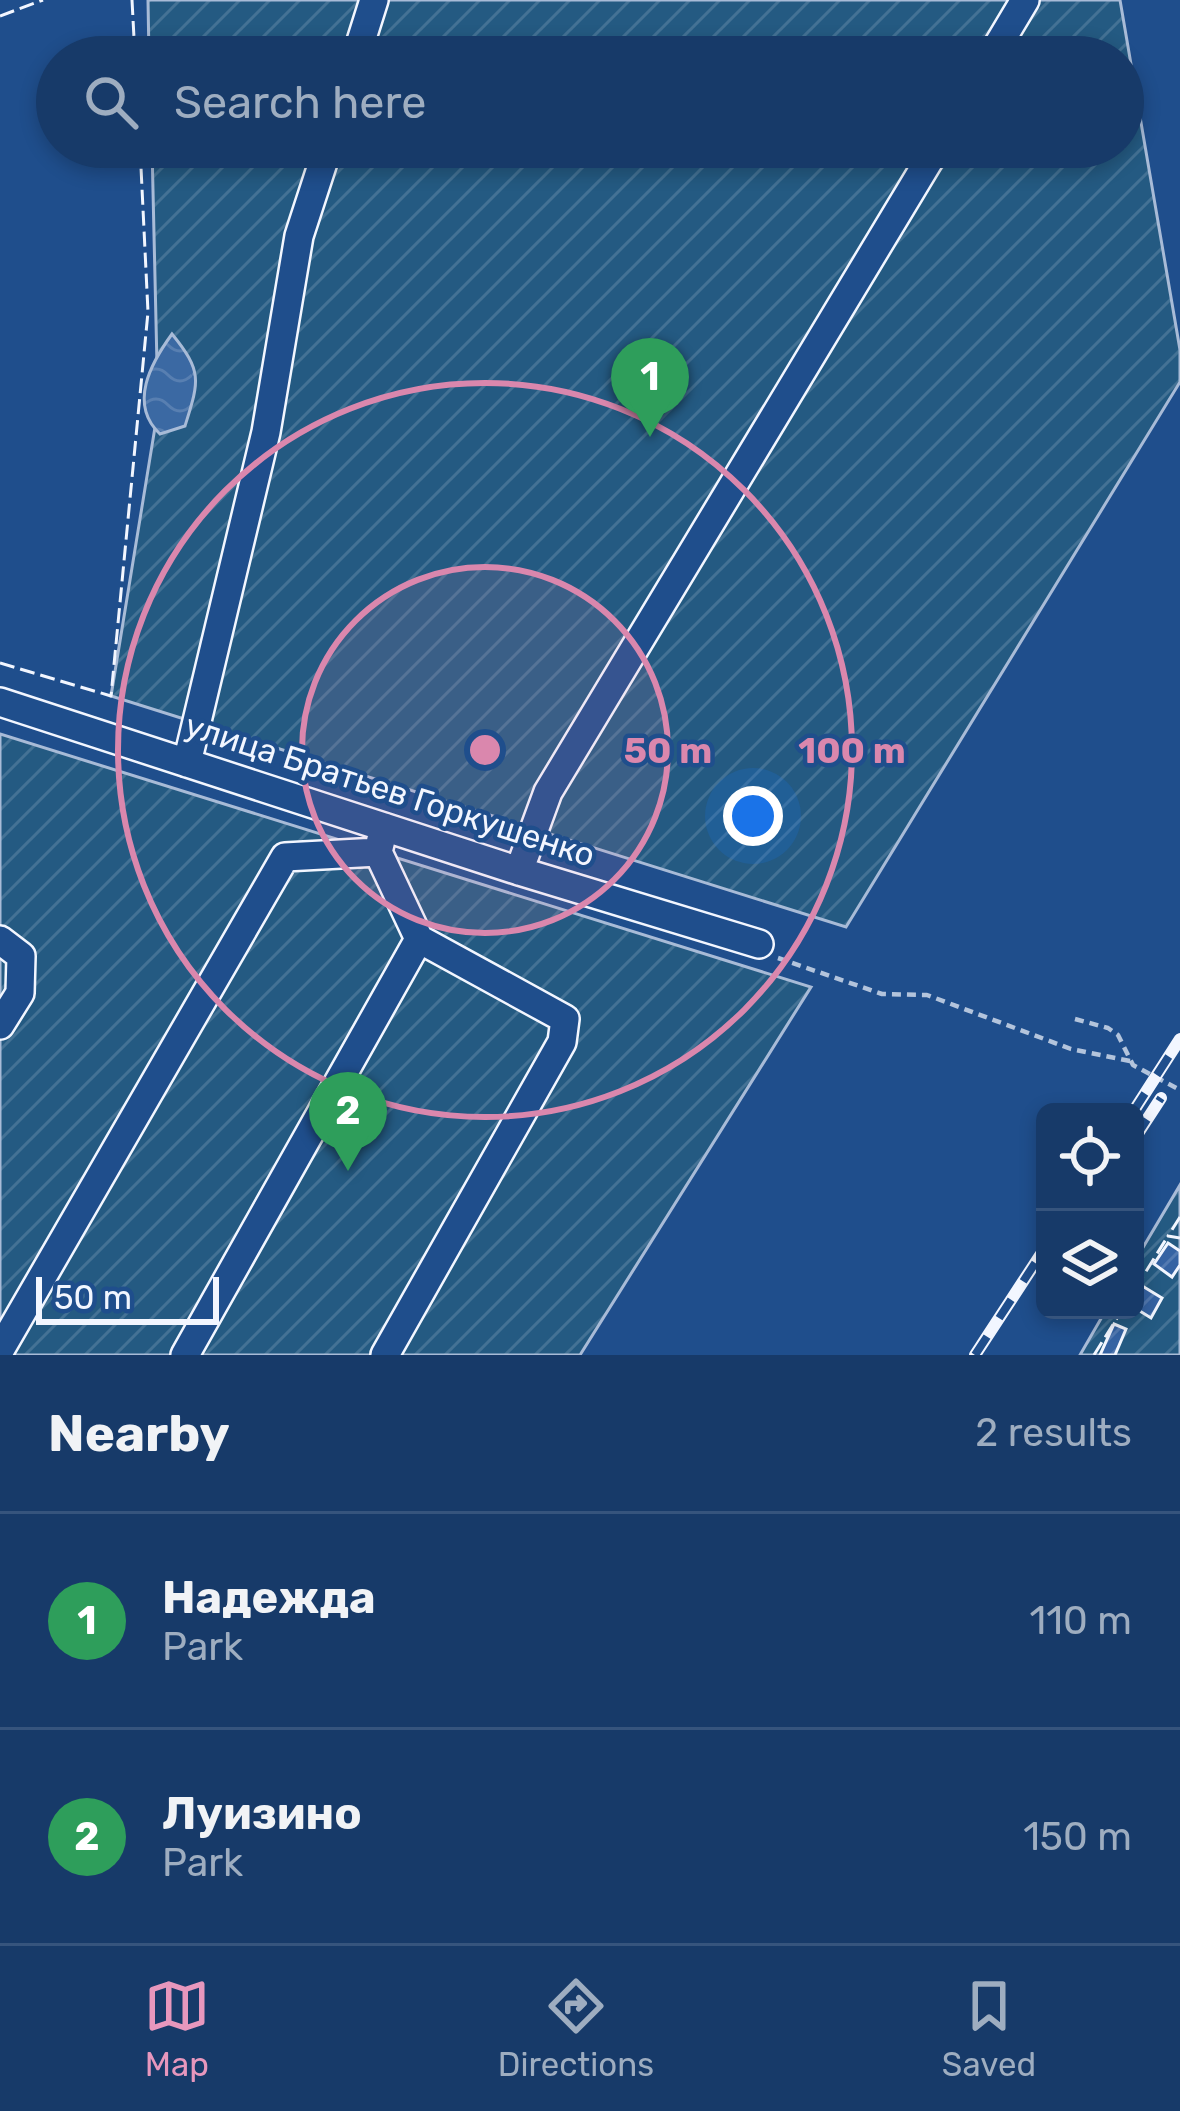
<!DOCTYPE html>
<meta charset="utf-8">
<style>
body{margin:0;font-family:Rubik,sans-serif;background:#244571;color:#f1f3f6}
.controls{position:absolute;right:36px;bottom:36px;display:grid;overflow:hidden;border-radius:18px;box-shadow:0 6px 18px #0003}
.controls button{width:108px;height:108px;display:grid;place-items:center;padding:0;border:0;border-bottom:3px solid #36547d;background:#173a69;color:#f1f3f6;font:60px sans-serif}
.scale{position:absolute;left:36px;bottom:30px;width:183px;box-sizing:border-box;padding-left:12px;border:6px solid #f2f6ff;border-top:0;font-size:33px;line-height:42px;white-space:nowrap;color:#f2f6ff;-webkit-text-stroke:9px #1f4e8c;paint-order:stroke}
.you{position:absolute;left:753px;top:816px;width:42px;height:42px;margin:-30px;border:9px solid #fff;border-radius:50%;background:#1a73e8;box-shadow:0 0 0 18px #1a73e833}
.badge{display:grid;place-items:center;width:78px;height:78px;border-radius:50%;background:#e797bd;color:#fff;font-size:39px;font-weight:700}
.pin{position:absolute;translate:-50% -99px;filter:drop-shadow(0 3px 6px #0008)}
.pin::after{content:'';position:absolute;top:63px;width:42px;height:36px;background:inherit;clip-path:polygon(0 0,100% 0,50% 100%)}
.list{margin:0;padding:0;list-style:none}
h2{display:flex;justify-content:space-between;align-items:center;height:156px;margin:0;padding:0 48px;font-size:51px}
h2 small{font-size:39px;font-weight:400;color:#9eadc0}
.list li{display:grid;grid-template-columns:78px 1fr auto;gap:36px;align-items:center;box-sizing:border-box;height:216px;padding:0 48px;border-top:3px solid #36547d}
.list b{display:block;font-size:45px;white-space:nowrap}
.list p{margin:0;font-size:39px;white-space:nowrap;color:#9eadc0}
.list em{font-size:39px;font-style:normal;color:#9eadc0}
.icon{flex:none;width:66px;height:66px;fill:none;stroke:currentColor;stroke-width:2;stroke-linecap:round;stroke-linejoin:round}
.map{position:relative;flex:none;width:1180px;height:1355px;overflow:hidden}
.search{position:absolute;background:#173a69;box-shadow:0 6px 18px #0003;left:36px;right:36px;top:36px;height:132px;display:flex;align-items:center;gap:30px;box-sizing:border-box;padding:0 42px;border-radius:66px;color:#9eadc0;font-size:45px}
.sheet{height:588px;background:#173a69}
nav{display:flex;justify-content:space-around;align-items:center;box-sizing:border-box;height:168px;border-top:3px solid #36547d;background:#173a69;font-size:33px;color:#9eadc0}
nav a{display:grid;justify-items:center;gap:6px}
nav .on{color:#e797bd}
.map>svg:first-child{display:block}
</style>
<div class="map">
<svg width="1180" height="1355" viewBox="0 0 1180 1355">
<defs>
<pattern id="garden-furrows" width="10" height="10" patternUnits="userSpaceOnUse" patternTransform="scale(3)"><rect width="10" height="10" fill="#245a82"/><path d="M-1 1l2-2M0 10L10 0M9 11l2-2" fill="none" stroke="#447295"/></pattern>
<pattern id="water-waves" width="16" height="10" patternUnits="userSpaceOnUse" patternTransform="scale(3)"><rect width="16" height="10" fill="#3b69a3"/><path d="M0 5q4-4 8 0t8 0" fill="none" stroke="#587fb1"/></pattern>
<pattern id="building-hatch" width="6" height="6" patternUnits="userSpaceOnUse" patternTransform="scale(3)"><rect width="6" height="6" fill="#3563a3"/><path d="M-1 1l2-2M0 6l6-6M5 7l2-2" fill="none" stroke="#537ab1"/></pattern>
</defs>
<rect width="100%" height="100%" fill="#1f4e8c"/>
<!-- garden -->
<path fill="url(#garden-furrows)" stroke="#a8bbd7" stroke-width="3" d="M148,0h972l60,350v32l-334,545 -735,-231 47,-287 -6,-262h971v-90h-974z
M0,734l811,253 -231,368h-580z
M1180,1185v170h-100l26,-45h29v-49z"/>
<!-- water -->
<path fill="url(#water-waves)" stroke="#a8bbd7" stroke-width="3" d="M172,334c31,38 27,47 13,92l-25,8c-32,-30 -9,-71 12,-100z"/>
<!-- building -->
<path fill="url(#building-hatch)" stroke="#f2f6ff" stroke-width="3" d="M1168,1243l12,8v14l-8,12 -18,-13z
M1139,1284l23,14 -11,20 -16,-10z
M1114,1324l12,5 -11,26h-15z"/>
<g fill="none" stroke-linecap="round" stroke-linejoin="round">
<defs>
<path id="minor" d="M356,57l18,-57
M991,57l34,-57
M0,702l519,169 240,73
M187,763l79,-331 33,-196 29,-89
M378,852l41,87 146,80 -3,23 -177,313
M519,871l29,-79 389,-645
M0,940l21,16 -1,37 -20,32
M0,1350l285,-493 93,-5 6,-25
M185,1355l234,-416"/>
</defs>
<!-- minor casing -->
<use href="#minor" stroke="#f2f6ff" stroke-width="32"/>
<!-- path -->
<path stroke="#b3c4dc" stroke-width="4.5" stroke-dasharray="9 6" stroke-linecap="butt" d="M778,958l104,36 45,1 144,54 59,12
M1075,1019l33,9 10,7 15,30 47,25"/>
<!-- minor -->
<use href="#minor" stroke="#1f4e8c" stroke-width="27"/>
<defs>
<path id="rail" d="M1133,1112l47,-73
M1135,1138l26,-40
M975,1355l70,-107"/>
</defs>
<!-- rail casing -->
<use href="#rail" stroke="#f2f6ff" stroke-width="12"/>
<!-- rail -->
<use href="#rail" stroke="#1f4e8c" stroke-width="8" stroke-dasharray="22" stroke-linecap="butt"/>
<!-- fence -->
<path stroke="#f2f6ff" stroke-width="3" stroke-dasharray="15 6" stroke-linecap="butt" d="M132,0l3,57
M0,16l43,-16
M0,663l111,33 37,-384 -8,-165
M1180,1217l-12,19 12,2
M1135,1289l33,-53
M1094,1355l28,-45"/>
</g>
<!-- distance rings -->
<circle cx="485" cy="750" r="183" fill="#da87ad" fill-opacity=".12"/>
<g fill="none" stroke="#da87ad" stroke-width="6">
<circle cx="485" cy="750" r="183"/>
<circle cx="485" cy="750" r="367"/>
</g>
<g text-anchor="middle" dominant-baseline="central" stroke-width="9" stroke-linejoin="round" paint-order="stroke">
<!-- street labels -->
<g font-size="33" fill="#f2f6ff" stroke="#1f4e8c">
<text transform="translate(390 790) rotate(18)">улица Братьев Горкушенко</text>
</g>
</g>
<circle cx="485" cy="750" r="18" fill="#da87ad" stroke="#1f4e8c" stroke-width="6"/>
<g font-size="36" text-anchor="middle" font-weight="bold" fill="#da87ad" stroke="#1f4e8c" stroke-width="9" stroke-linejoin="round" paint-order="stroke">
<text x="668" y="763">50 m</text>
<text x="852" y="763">100 m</text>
</g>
</svg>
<div class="controls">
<button><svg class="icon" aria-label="locate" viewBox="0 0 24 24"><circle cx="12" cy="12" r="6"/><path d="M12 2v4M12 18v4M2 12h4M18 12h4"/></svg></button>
<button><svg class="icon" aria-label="layers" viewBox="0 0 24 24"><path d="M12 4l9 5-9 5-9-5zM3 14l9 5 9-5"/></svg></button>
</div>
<div class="scale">50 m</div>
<div class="you"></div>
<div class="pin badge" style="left:650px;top:437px;background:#2e9e5b">1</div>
<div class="pin badge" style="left:348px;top:1171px;background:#2e9e5b">2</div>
<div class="search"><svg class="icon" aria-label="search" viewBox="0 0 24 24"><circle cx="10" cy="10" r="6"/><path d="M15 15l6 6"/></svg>Search here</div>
</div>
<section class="sheet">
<h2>Nearby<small>2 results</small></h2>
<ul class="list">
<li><span class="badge" style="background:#2e9e5b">1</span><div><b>Надежда</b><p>Park</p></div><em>110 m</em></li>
<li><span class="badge" style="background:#2e9e5b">2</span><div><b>Луизино</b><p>Park</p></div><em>150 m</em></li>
</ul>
</section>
<nav>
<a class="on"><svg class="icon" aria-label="map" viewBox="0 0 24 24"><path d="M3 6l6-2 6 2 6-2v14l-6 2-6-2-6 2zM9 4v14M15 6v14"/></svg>Map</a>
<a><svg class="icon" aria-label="directions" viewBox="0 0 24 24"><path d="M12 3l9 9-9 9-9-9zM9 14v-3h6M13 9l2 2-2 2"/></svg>Directions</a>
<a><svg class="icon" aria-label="saved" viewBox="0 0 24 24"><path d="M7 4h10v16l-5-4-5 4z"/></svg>Saved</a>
</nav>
